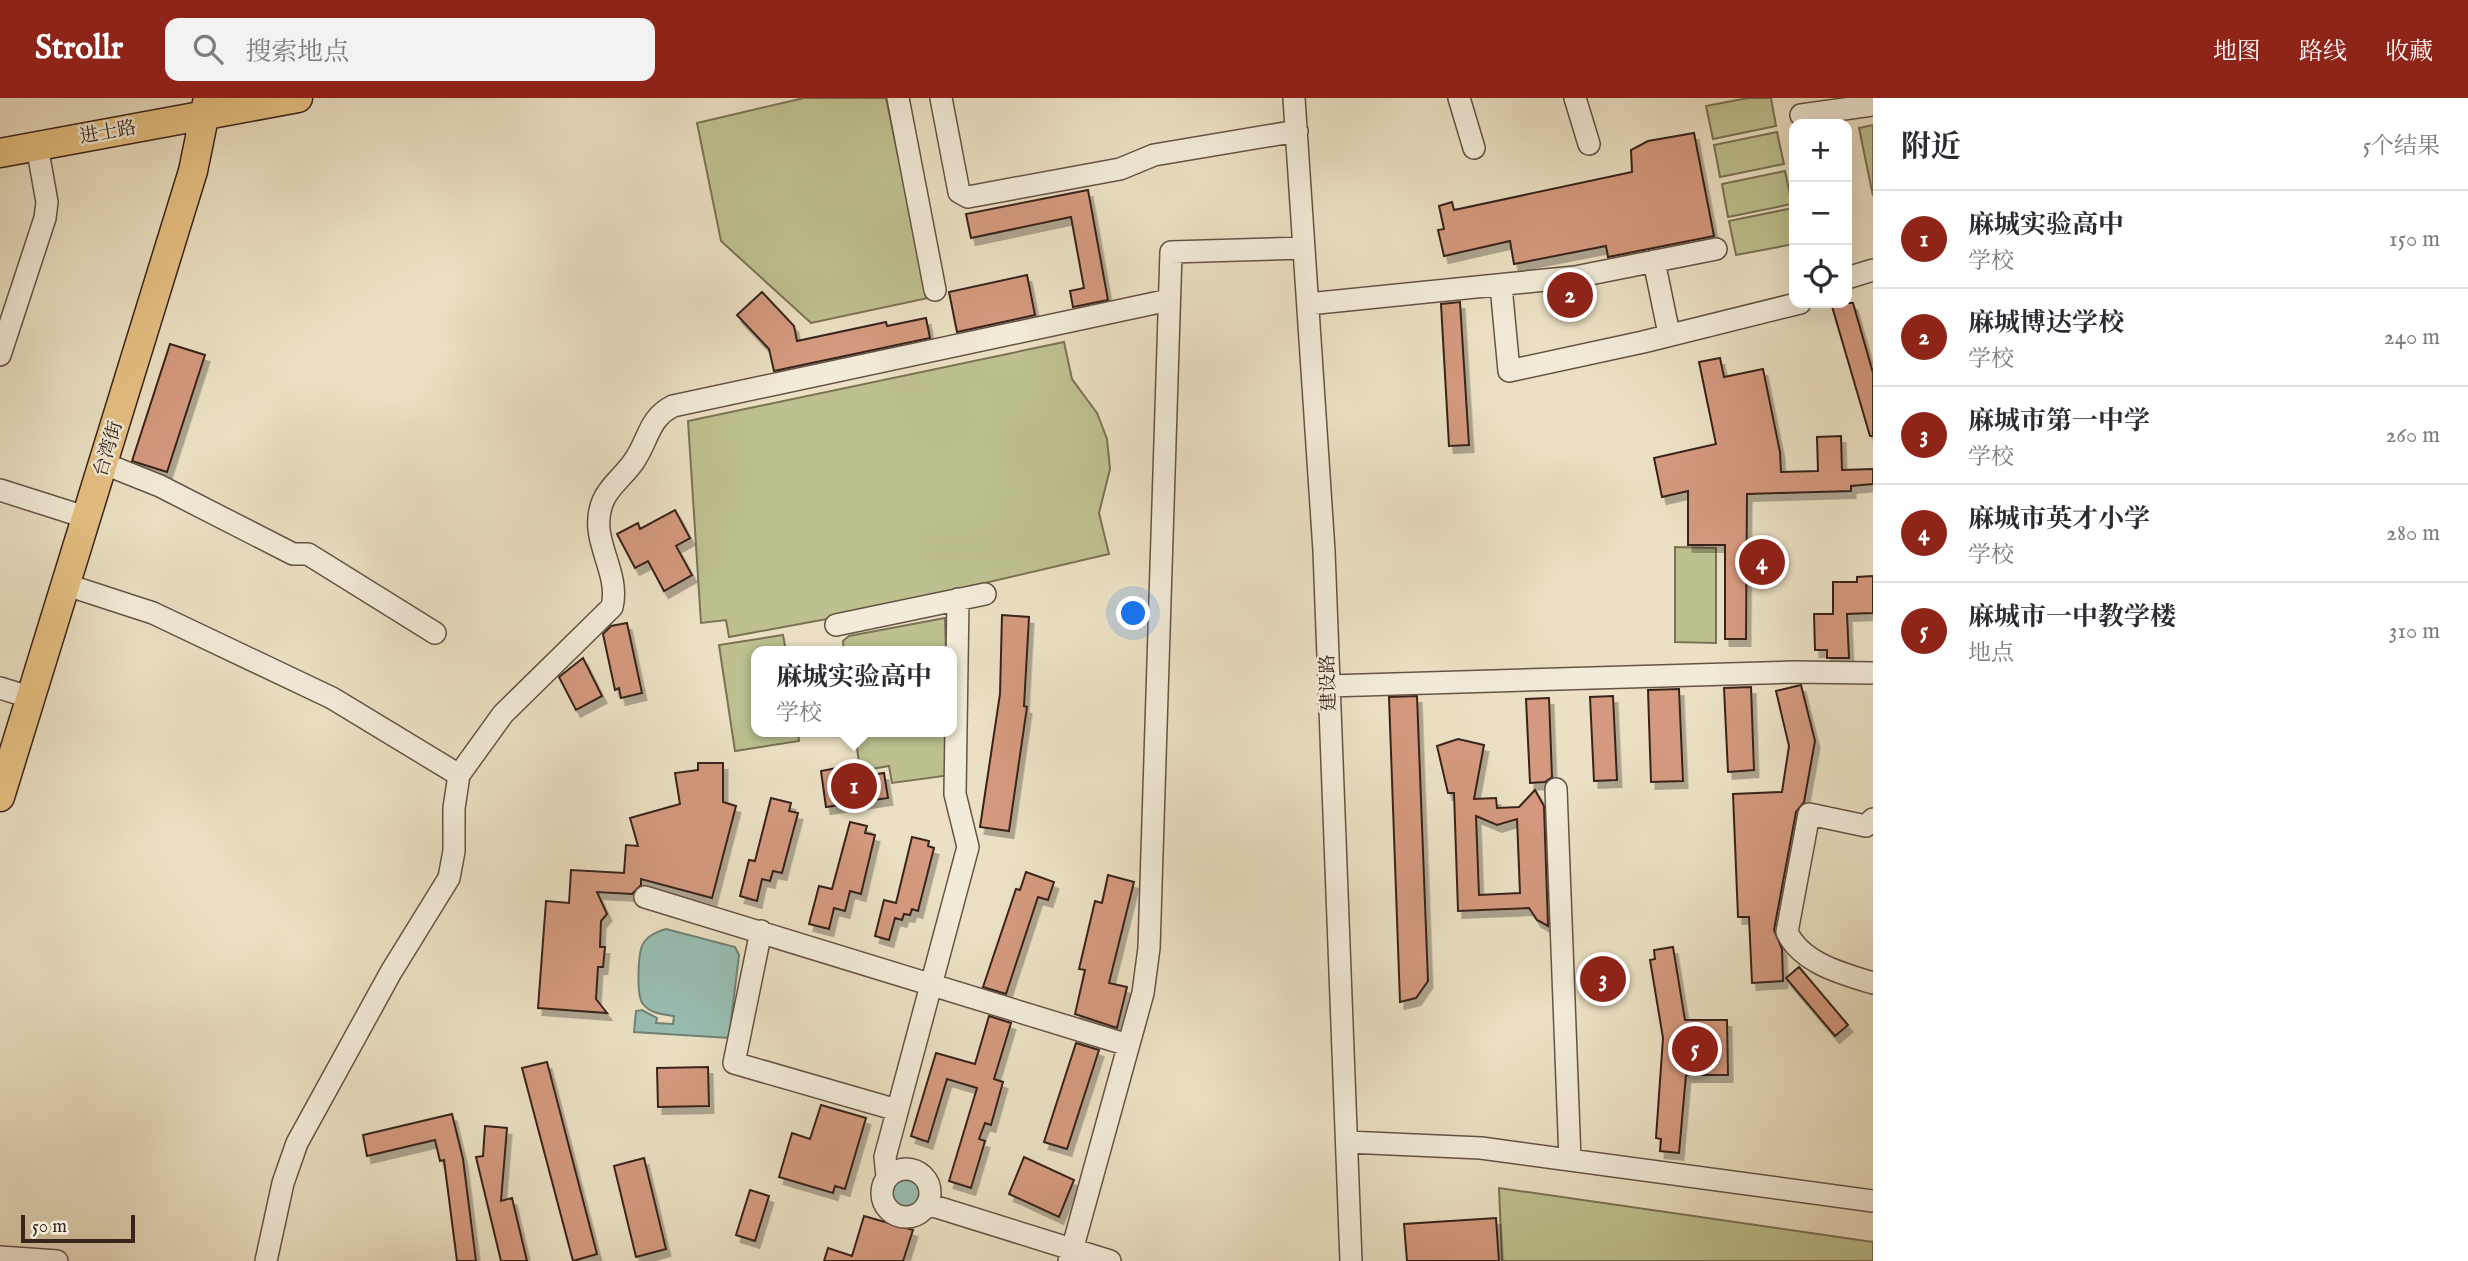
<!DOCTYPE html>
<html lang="zh">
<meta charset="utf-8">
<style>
body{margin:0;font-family:"IM FELL English","Noto Serif SC",serif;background:#f2f2f3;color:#2b2b33}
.controls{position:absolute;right:21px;top:21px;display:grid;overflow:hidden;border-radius:14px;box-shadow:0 7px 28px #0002}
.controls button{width:63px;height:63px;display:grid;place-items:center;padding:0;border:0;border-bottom:2px solid #e1e1e2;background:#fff;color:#2b2b33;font:35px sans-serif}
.scale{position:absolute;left:21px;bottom:18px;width:114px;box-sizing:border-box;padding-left:7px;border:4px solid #38241b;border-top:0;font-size:19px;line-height:24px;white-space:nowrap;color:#38241b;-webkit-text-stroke:5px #f2ebd8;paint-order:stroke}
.you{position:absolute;left:1134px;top:516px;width:24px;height:24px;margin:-18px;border:5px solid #fff;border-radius:50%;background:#1a73e8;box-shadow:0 0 0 10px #1a73e833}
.badge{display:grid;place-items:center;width:46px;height:46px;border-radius:50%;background:#8f2418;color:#fff;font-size:23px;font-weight:700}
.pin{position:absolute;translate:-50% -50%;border:4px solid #fff;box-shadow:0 2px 7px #0006}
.popup{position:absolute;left:751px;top:548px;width:206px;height:91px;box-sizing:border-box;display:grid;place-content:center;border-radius:14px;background:#fff;filter:drop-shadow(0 2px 5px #0005);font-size:23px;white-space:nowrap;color:#7c7c81}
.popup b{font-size:26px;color:#2b2b33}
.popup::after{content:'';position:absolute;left:50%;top:100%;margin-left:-14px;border:14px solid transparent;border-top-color:#fff}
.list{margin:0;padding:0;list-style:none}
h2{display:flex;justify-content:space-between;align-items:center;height:91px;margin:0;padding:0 28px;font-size:30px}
h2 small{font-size:23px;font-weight:400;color:#7c7c81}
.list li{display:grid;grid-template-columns:46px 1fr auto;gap:21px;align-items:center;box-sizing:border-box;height:98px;padding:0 28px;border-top:2px solid #e1e1e2}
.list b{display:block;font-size:26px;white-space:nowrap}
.list p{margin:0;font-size:23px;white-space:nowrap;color:#7c7c81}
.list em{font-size:23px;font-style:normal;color:#7c7c81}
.icon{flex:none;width:38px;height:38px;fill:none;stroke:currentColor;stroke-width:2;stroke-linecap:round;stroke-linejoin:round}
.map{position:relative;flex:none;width:1873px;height:1163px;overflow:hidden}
header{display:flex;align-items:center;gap:42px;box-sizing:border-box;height:98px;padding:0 35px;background:#8f2418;color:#fff}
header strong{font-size:33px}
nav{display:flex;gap:38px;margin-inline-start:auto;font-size:24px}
.search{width:490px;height:63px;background:#f2f2f3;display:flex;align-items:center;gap:18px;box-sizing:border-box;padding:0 24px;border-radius:14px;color:#7c7c81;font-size:26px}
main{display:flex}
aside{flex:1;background:#fff}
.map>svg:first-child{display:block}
</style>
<header>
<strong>Strollr</strong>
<div class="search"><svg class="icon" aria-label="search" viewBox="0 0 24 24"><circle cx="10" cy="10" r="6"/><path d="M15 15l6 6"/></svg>搜索地点</div>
<nav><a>地图</a><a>路线</a><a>收藏</a></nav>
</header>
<main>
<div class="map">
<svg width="1873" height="1163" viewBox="0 0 1873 1163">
<defs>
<filter id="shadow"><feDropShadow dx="4.5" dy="7" stdDeviation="0" flood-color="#0004"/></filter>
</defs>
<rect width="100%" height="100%" fill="#ebe0c3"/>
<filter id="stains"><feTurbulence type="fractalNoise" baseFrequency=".00286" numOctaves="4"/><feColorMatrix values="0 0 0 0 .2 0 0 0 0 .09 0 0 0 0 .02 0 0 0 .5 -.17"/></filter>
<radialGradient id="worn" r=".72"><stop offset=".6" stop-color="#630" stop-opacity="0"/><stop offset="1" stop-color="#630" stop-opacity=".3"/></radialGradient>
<!-- green -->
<path fill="#bec08f" stroke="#7b7255" stroke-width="2" d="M804,0h82l42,200 -117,25 -90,-82 -24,-118z
M1748,0h23l5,28 -63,13 -7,-33z
M1873,27v71l-14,-68z
M1777,34l7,32 -64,13 -6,-32z
M1785,73l7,33 -64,13 -6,-33z
M1793,110l1,36 -58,11 -7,-34z
M1064,244l8,37 25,34 10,26 3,30 -11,44 10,41 -266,62 -114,21 -3,-17 -25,3 -13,-202z
M1675,449l41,1v95l-41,-1z
M945,520l1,33h-102l-1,-10 6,-5z
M783,537l3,16h-30v81h42l1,9 -64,10 -16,-106z
M855,634h94l2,43 -59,8 -3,-17 -29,5z
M1499,1090l374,54v19h-371z"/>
<!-- water -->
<path fill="#98bdb1" stroke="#728075" stroke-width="2" d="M666,831l69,18 4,8 -10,83 -95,-6 2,-21 6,-1 15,8 -1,5 17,1 1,-8c-12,-2 -23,-2 -31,-12 -7,-8 -5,-51 0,-60 4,-8 15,-13 23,-15z
M891 1095a15 15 0 1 1 30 0a15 15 0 1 1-30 0Z"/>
<!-- building -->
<path fill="#d4997e" stroke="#38241b" stroke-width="2" fill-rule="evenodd" filter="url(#shadow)" d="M1694,35l20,103 -106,21 -2,-11 -92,18 -4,-23 -66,15 -6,-26 6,-1 -5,-23 13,-4 2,8 178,-38 -1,-22 17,-9z
M1088,92l20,110 -35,7 -3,-16 14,-3 -13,-71 -100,21 -5,-24z
M1027,177l8,40 -78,17 -8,-40z
M762,194l32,34 3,15 89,-19 1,4 39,-8 4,20 -156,33 -5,-22 -32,-34z
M1460,204l9,143 -20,1 -8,-142z
M1831,205h22l20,70v63h-3z
M170,246l35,11 -38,117 -35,-11z
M1720,260l4,19 39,-8 17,83 1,20 37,-1 -1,-34 24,-1 1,34 31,-1v15l-22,2v5l-104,3 -1,145h-21v-94h-37v-54l-26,6 -8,-39 62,-14 -17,-82z
M675,412l15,28 -14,8 16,29 -28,16 -16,-30 -13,7 -18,-34 21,-11 2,6z
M1873,478v37l-26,1 2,44h-22v-8h-12l-1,-36h19v-32h24v-5z
M1002,517l27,2 -5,89 3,1 -18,124 -29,-4 20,-133z
M627,525l15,70 -21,5 -2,-10 -4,2 -12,-56 8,-8z
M583,560l19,38 -26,14 -17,-33z
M1801,587l14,56 -11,61 -8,10 -22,118 8,19 1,32 -31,2 -3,-66h-11l-5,-123 49,-2 7,-46 -13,-55z
M1751,589l3,83 -26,2 -4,-84z
M1679,591l4,92 -32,1 -3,-92z
M1417,598l11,285 -12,17 -16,4 -11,-305z
M1613,598l4,84 -23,1 -4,-84z
M1549,600l3,79 -7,5 -15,1 -4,-84z
M1458,641l26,6 -10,54 22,-1 1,10 22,-1 16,-17 9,16 4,120 -11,-6 -8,-12 -71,3 -4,-118h-6l-11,-47zM1476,718l21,9 20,-6 3,74 -41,2z
M698,665h25v39l13,4 -24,92 -71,-19v6l-9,9 -35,-2 10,22 -6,7 -1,26h5l-2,20h-5l-2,32 11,14 -69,-5 8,-107 23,2 2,-33 53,3 2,-28 12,1 -8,-28 50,-14 -5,-31 23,-3z
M837,670l2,12 45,-7 4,25 -62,9 -5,-36z
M771,700l20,5 -2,8 9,2 -16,60 -9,-2 -3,10 -8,-2 -5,22 -17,-5 9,-36 6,1z
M850,724l17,4 -2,7 10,2 -14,59 -11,-3 -5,20 -11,-3 -5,21 -20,-5 10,-38 13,3z
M912,739l17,4 -1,5 6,2 -16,63 -6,-2 -2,6 -6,-1 -2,6 -7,-2 -6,22 -14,-4 9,-36 12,3z
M1026,774l28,10 -6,18 -10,-3 -32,97 -23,-7 33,-98 4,1z
M1108,777l26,7 -25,101 18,4 -10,41 -42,-14 10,-44 -6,-1 16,-68 7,2z
M1673,849l12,73h42l1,55h-42l-7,78 -19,-2 1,-12 -5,-1 7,-100 -13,-78 5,-1 -1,-9z
M1799,869l49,58 -13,11 -49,-58z
M989,918l22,7 -17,56 9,3 -12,43 -6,-2 -6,16 6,2 -14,47 -22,-7 28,-93 -30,-9 -19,63 -17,-6 25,-83 39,11z
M1076,945l23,7 -32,99 -23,-7z
M547,964l50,192 -24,7 -51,-193z
M708,969l1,39 -51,1 -1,-39z
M821,1007l45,13 -21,71 -10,-3 -2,7 -54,-16 13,-44 18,6z
M452,1016l11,45 13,102h-19l-13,-101 -4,1 -5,-21 -68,16 -4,-21z
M485,1028l22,2 -6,73 11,-3 15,63h-26l-25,-104 7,-1z
M1024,1059l50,23 -15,37 -50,-23z
M644,1060l22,91 -30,8 -22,-91z
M750,1092l19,6 -14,45 -19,-6z
M864,1118l49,14 -10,31h-79l4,-13 24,8z
M1496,1120l3,43h-92l-3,-37z"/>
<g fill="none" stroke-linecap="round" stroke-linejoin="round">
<defs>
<path id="minor" d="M898,0l37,192
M941,0l18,94 9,5 152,-28 34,-14 143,-24
M1294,0l30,453 27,710
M1459,0l15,50
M1575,0l14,46
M1801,17l72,-10
M1654,163l15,73
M1847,180l26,-8
M1501,188l8,85 134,-29 157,-39
M1308,206l267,-27 141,-28
M0,257l45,-137 2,-16 -10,-56
M105,366l55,22 133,68h15l127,79
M0,392l88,28
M67,487l86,28 179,85 127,77
M836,527l149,-31
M1329,588l464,-14 80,1
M0,590l32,10
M1556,691l14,371
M1873,721l-7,7 -57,-12 -22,118c14,31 56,42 86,51
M645,799l483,148
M761,833l-27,132 163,47
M1347,1044l134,6 392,53
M882 1095a24 24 0 1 1 48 0a24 24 0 1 1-48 0Z
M887,1079l-2,-20 83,-310 -13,-53 3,-195
M927,1106l183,57
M0,1159l57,4
M266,1163l17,-78 14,-40 94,-171 58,-94 5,-27v-43l5,-33 44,-61 109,-107c9,-37 -25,-68 -9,-106 7,-17 24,-27 33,-43 13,-20 13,-40 37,-52l496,-106
M1069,1163l74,-268 6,-45 22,-696 133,-4"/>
<path id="major" d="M0,55l298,-55
M0,699l193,-626 15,-73"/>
</defs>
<!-- minor casing -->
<use href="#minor" stroke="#655345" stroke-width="24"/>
<!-- major casing -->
<use href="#major" stroke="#38241b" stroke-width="31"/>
<!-- minor -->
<use href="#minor" stroke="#f2ebd8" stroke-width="21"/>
<!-- major -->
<use href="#major" stroke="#e6c082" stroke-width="28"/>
</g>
<g text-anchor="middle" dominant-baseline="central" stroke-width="5" stroke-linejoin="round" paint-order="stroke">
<!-- street labels -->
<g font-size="19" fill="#38241b" stroke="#f2ebd8">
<text transform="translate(108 35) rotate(-10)">进士路</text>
<text transform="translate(109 351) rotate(-73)">台湾街</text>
<text transform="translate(1329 585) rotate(-92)">建设路</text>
</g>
</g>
<rect width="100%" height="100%" filter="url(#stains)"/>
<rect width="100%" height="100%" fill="url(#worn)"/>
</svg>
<div class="controls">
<button>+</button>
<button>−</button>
<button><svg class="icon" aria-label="locate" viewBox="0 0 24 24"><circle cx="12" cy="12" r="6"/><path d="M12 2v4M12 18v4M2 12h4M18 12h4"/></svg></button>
</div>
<div class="scale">50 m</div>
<div class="you"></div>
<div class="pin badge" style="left:854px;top:688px">1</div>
<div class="popup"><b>麻城实验高中</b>学校</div>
<div class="pin badge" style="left:1570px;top:197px">2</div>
<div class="pin badge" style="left:1603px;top:881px">3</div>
<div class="pin badge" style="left:1762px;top:464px">4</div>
<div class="pin badge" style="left:1695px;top:951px">5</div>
</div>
<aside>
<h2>附近<small>5个结果</small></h2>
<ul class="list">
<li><span class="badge">1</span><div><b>麻城实验高中</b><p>学校</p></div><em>150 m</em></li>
<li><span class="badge">2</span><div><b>麻城博达学校</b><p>学校</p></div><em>240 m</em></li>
<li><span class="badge">3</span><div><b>麻城市第一中学</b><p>学校</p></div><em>260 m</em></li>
<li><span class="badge">4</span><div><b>麻城市英才小学</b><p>学校</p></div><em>280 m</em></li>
<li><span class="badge">5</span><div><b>麻城市一中教学楼</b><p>地点</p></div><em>310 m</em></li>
</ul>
</aside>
</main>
